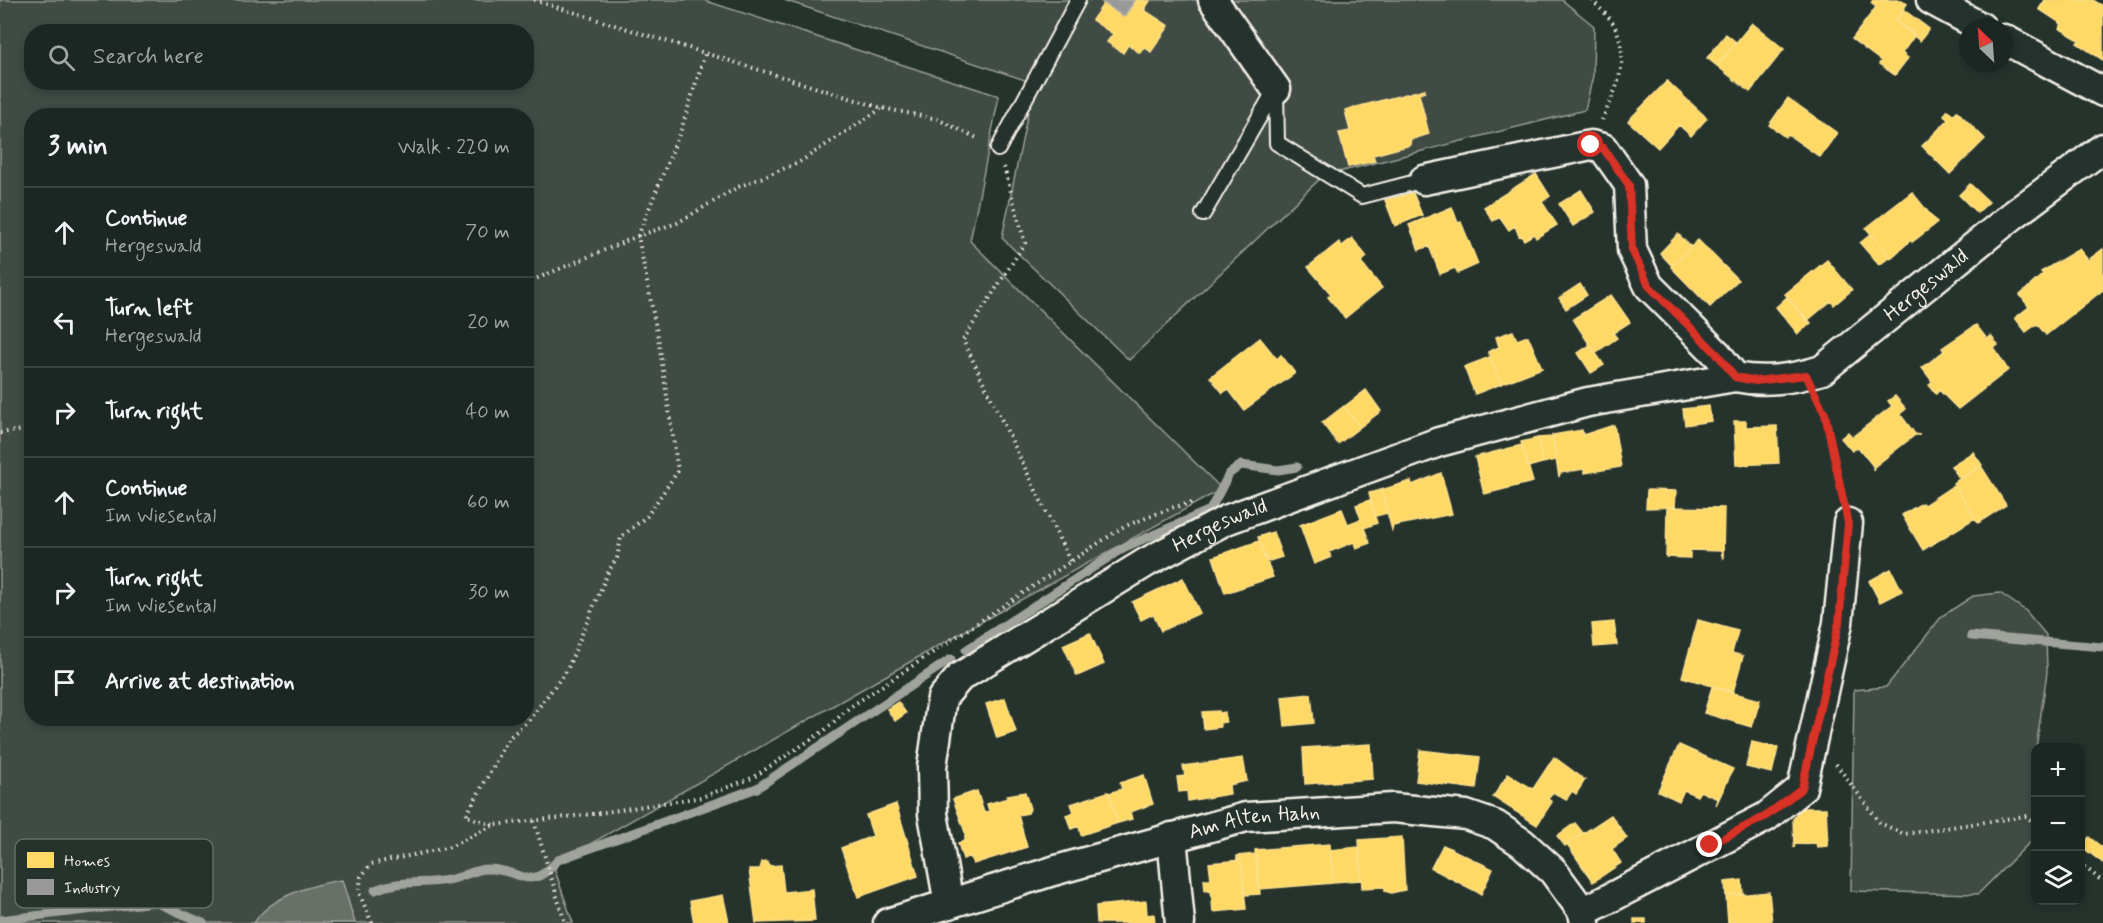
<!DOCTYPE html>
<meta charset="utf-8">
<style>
body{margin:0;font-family:Mynerve,sans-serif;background:#29322f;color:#f1f3f6}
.controls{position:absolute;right:18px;bottom:18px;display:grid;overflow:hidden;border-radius:12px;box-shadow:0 3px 9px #0003}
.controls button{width:54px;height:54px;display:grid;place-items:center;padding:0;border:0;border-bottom:2px solid #3a4340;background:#1c2622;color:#f1f3f6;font:30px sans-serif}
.compass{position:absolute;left:1959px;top:18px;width:54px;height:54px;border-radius:50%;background:#1c2622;box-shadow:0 3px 9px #0003;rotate:335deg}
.stop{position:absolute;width:18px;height:18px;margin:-14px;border:4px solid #d93025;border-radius:50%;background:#fff}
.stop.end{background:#d93025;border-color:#fff;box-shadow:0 2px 6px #0008}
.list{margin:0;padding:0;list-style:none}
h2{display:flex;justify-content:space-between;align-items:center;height:78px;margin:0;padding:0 24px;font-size:26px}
h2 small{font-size:20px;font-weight:400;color:#a0a5a5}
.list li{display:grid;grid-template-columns:39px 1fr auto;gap:18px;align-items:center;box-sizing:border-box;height:90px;padding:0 24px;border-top:2px solid #3a4340}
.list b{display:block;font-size:22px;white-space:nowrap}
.list p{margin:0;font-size:20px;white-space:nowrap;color:#a0a5a5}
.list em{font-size:20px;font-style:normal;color:#a0a5a5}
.icon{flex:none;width:33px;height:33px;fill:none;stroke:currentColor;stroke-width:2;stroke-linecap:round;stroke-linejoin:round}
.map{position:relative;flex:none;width:2103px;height:923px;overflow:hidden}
.search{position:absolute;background:#1c2622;box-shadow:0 3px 9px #0003;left:24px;top:24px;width:510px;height:66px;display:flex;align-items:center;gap:15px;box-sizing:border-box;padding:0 21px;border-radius:24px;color:#a0a5a5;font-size:22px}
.panel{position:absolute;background:#1c2622;box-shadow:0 3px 9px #0003;left:24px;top:108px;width:510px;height:618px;border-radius:24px}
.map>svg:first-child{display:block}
</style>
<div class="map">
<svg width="2103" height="923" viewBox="0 0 2103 923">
<rect width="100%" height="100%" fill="#26332d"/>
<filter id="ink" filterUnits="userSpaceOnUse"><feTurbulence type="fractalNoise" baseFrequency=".0167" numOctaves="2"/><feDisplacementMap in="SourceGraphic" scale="12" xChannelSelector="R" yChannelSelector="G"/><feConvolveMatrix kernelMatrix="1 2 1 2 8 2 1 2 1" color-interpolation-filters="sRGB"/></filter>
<g filter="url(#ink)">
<!-- green -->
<path fill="#414b45" stroke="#9a9e96" stroke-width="1.5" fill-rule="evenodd" d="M0,0h703l296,96 -29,145 252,248 -263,145 -406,231 20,58h-573zM32,32h494v50h-494zM32,116h494v602h-494z
M784,0h778l32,26 -1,50 -8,34 -262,66 -194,184 -127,-122 32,-155z
M2000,593l26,18 20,24 1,37 -11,76v78l-4,14 -54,54 -127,-3 3,-201 32,-3 56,-71 31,-20z"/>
<!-- water -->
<path fill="#676f68" stroke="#9fa39b" stroke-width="1.5" d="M342,880l13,43h-101c15,-26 59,-39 88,-43z"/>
<!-- homes -->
<path fill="#ffd966" stroke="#fce08d" stroke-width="1.5" d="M1135,0l15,1 -6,9 25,16 -18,26 -7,-5 -4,6 -12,-8 -5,8 -16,-11 6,-8 -21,-14 12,-17 20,14z
M1873,0h29l5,4 -12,17 20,14 -13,18 6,5 -13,17 -16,-11 2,-3 -29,-22 24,-32 -5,-4z
M2045,0h48l10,6v54l-26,-17 2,-3 -20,-12 3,-4 -23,-15z
M1904,10l25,19 -9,12 -25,-20z
M1752,23l32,26 -34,43 -33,-26z
M1726,34l10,8 -19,24 -10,-8z
M1667,81l40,37 -16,18 -12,-11 -21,23 -30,-27z
M1425,89v3l-6,2 10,40 -19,6 1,5 -38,10 2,6 -27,6 -9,-34 11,-2 -5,-21z
M1788,98l49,35 -17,24 -33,-23 -2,3 -16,-12z
M1948,110l5,5 4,-4 28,28 -35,35 -28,-28 26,-26 -4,-5z
M1536,174l14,22 -8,6 15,23 -21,13 -2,-4 -10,6 -3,-5 -2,1 -4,-10 -6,4 -9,-13 -7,4 -9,-14z
M1970,184l19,18 -12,11 -18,-18z
M1581,190l14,22 -22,14 -14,-22z
M1912,192l25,31 -25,19 -1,-2 -20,18 -25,-30z
M1413,193l9,22 -27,11 -10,-26z
M1452,207l6,16 3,-1 17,42 -20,9 -3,-5 -15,6 -11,-28 -10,4 -10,-25z
M1678,234l13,13 -19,19 -12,-13z
M1871,234l19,23 -11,8 -19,-22z
M1352,238l15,19 -6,5 21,26 -37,30 -17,-21 3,-3 -23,-27 31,-25 3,4z
M1698,240l40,40 -28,27 -39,-40z
M2079,249l9,11 15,-11v41l-57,45 -9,-11 -11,8 -11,-14 14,-11 -9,-12 23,-21 -2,-2z
M1827,260l25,30 -18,15 -3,-4 -24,20 -22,-27z
M1580,284l7,11 -21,14 -7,-11z
M1611,295l19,27 -17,11 4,5 -22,15 -22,-34z
M1787,297l24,26 -13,11 -22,-27z
M1976,325l11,14 4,-3 7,9 -4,3 14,22 -50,39 -19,-19 -3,4 -7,-9 3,-4 -10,-13 22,-17 -2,-3z
M1513,331l4,9 11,-4 14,32 -41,16 -13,-32 11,-5 -3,-10z
M1260,338l17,21 4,-4 14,18 -51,37 -16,-21 -5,4 -13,-16z
M1590,345l14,20 -13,8 -13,-20z
M1490,357l11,27 -26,10 -11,-27z
M1366,390l15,21 -21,16 -16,-20z
M1895,396l11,13 -6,5 15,20 5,1h-5l-41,32 -1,4v-5l-15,-19 -6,4 -11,-13 7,-6 4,5 40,-31 -4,-5z
M1344,406l16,21 -22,17 -16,-21z
M1709,406l2,15 -26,4 -2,-16z
M1734,421h12v6l31,-1 2,37 -43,2z
M1614,425l7,42 -36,6 -1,-4 -24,4 -1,4 -7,-42 30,-5 1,5z
M1552,437l4,23 -14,3 -4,-25z
M1538,438l4,25 -14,4 -7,-25z
M1522,445l11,37 -49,12 -9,-37z
M1973,452l9,13 -22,14 -9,-13z
M1981,466l25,39 -28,18 -25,-40z
M1441,473l11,41 -59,12 -1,4 -11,-40 30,-9 1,4z
M1954,485l21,33 -52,32 -21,-35 20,-12 2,2z
M1381,490l7,23 -13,3 -6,-23z
M1647,490l29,1 -1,16 -29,1z
M1370,500l7,23 -13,5 6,15 -14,5 -2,-6 -25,10 2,5 -17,7 -14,-39 42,-16 6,15 13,-5 -5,-14z
M1667,507l57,1 -1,51 -2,-8 -31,-1v8l-24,-1z
M1273,532l9,25 -16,5 -8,-25z
M1259,541l14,36 -48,16 -12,-36z
M1891,569l11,22 -22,11 -11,-21z
M1183,578l17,35 -39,18 -8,-17 -12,6 -9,-18z
M1698,620l40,11 -6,22 11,3 -10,36 -51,-15z
M1614,622l3,23 -23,2 -2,-23z
M1090,633l14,31 -27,12 -14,-31z
M1712,687l48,13 -8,27 -48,-14z
M1311,694l3,29 -29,3 -3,-29z
M1005,698l11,34 -19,6 -11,-34z
M898,702l8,11 -11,8 -8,-12z
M1219,711l1,16 -16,2 -2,-17z
M1225,712l1,10 -6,1 -1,-10z
M1752,742l26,6 -6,25 -26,-6z
M1371,744l2,35 -68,5 -2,-36z
M1679,745l54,24 -17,36 2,-6 -18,-8 -3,5 -13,-6 -5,11 -21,-10z
M1420,750l60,7 -4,32 -60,-8z
M1554,757l31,23 -9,14 -4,-3 -6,9 -13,-8 -5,7 4,3 -15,23 -44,-28 15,-23 25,15z
M1243,758l4,23 -18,4 1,9 -42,7 -1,-10 -8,1 -2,-15 8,-1 -2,-10z
M1144,775l9,29 -23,8 2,7 -14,4 -9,-30 13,-4 -2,-6z
M977,791l7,22 5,-2 -2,-7 21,-6 -1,-3 18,-3 5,17 -2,4 -10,2 9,32 -54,17 -3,-8 -7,3 -5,-16 7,-2v-9l-12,-33z
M1108,792l10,31 -37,12 -2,-9 -8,3 -5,-14 8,-3 -3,-8z
M896,804l22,72 -60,21 -17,-49 32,-12 -7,-21z
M1802,808h24l2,38 -11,1 -1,-4 -21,1 -1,4 -1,-29z
M1611,815l16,23 -15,11 9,14 -28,19 -26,-38z
M1575,823l8,10 -18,13 -8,-10z
M1402,837l3,53 -14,3 -6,-2v-4l-23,1 -3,-48z
M2089,837l14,11v15l-21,-16z
M1330,844l3,39 -74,6 -4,-39z
M1443,845l50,24 -12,25 -50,-26z
M1359,847l2,33 -28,2 -3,-32z
M1256,854l4,40 -15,1 -4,-35 -4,1v-5z
M1241,860l5,49 -33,3 -2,-22 -6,1 -1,-12h7l-2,-16z
M766,861l4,5 11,-1 3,27 28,-3 3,32 -59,2 -7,-54h11l2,-7z
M1742,880l1,14 -17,2 -1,-14z
M1769,892l3,31h-44l-2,-27z
M723,895l6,28h-35l-4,-22z
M1146,901l1,14 7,-1 1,9h-58l-1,-17z
M1634,919h12v4h-12z"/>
<!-- industry -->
<path fill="#999" stroke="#b4b3b1" stroke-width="1.5" d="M1099,0h36l-11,17z"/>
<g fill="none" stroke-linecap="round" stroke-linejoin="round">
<!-- stream -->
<path stroke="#9fa39b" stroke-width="9" d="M1971,636l132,11
M966,650l157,-102 87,-38 19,-36 12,-9 37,5 19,-3
M375,890c30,-12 49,-4 77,-11 11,-2 25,-11 36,-10 33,0 41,25 70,-9l199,-72 194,-129
M0,920l155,-18 48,21"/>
<defs>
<path id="lane" d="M1276,89l1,54 85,53 62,-16
M998,149l80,-149
M1203,214l72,-124"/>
<g id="street">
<path d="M1213,0l63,89"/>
<path d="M1931,0l50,27"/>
<path d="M2004,39l99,53"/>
<path id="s1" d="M1424,180l167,-35 12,3 26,37 3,65 17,36 69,69 17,22c30,6 57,2 87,-7l190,-154 91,-68"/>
<path d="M1172,837l8,86"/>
<path id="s2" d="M949,904l-16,-90 -1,-47 10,-69 18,-21 187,-115 79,-42 213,-78 149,-40 147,-25"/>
<path d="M1583,912l183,-95 36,-29 36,-165 10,-100"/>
<path id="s3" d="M888,923l165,-52 193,-54 147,-9 73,7 29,10 27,18 31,28 30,41 2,11"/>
</g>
</defs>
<!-- lane casing -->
<use href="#lane" stroke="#f4f1e8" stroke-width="18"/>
<!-- street casing -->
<use href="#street" stroke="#f4f1e8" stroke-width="33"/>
<!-- path -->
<path stroke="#f4f1e8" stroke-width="4" stroke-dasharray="1.5 4.5" stroke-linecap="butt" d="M534,0l348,108 55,11 42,20
M1592,0c7,8 17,16 22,25 18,34 2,64 -12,95
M1004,167l21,76 -62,97 107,221
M526,283l112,-47 39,-13 61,-36 60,-24 83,-54
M1818,400l7,14 17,83
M0,433l32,-4
M1836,764l44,59 24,11 122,-18 10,9
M534,821l31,102
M493,825l-27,-9 43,-78 20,-18 38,-50 41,-98 9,-14 4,-21 26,-21 31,-45 -19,-128 -21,-107 44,-109 23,-73
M2080,863l23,19
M372,923l-13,-30 2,-16 10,-13 79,-17 44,-22 99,-11 109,-17 50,-19 72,-47 26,-24 273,-180 51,-20 18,-4"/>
<!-- lane -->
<use href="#lane" stroke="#26332d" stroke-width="14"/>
<!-- street -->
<use href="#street" stroke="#26332d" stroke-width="28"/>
</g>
</g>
<g fill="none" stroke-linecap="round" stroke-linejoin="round" filter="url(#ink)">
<!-- route -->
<path stroke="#d93025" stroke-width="8" d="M1591,145l12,3 26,37 3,65 17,36 69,69 17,22 21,4 50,-6 19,39 23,109 -9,100 -37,165 -36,28 -56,29"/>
</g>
<g text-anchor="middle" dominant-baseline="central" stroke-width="6" stroke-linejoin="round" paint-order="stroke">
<!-- street labels -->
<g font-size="21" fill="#f4f1e8" stroke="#26332d">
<text stroke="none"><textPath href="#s1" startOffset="681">Hergeswald</textPath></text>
<text stroke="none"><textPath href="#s2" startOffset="537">Hergeswald</textPath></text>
<text stroke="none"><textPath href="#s3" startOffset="381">Am Alten Hahn</textPath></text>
</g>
</g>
<!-- legend -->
<rect x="15" y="839" width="198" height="69" rx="9" fill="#26332d" stroke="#646c65" stroke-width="1.5"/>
<rect x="27" y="852" width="27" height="16" fill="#ffd966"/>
<rect x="27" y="879" width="27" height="16" fill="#999"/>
<g font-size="16" fill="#f4f1e8">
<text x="64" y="866">Homes</text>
<text x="64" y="893">Industry</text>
</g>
</svg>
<div class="controls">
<button>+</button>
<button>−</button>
<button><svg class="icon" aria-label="layers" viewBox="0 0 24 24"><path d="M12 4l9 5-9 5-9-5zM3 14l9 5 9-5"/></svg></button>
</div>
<svg class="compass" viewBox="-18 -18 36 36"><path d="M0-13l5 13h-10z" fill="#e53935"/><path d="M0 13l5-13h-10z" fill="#a0a5a5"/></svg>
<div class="stop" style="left:1591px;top:145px"></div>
<div class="stop end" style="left:1710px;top:845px"></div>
<div class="search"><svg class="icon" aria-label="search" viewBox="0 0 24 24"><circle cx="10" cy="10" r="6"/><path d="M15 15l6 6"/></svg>Search here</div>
<section class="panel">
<h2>3 min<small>Walk · 220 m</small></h2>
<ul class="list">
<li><svg class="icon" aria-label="ahead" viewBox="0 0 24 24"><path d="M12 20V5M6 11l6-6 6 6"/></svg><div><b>Continue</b><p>Hergeswald</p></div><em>70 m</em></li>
<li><svg class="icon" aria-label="left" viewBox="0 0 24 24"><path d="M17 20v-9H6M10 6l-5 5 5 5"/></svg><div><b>Turn left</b><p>Hergeswald</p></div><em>20 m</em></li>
<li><svg class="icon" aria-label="right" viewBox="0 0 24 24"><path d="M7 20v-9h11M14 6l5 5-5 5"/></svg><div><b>Turn right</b></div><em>40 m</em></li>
<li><svg class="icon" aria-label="ahead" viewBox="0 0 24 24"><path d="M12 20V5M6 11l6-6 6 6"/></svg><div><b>Continue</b><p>Im Wiesental</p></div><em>60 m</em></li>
<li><svg class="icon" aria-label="right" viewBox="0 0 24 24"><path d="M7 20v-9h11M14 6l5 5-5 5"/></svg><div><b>Turn right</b><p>Im Wiesental</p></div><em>30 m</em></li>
<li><svg class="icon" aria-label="arrive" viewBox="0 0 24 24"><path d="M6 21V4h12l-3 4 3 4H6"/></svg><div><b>Arrive at destination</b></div></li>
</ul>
</section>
</div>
